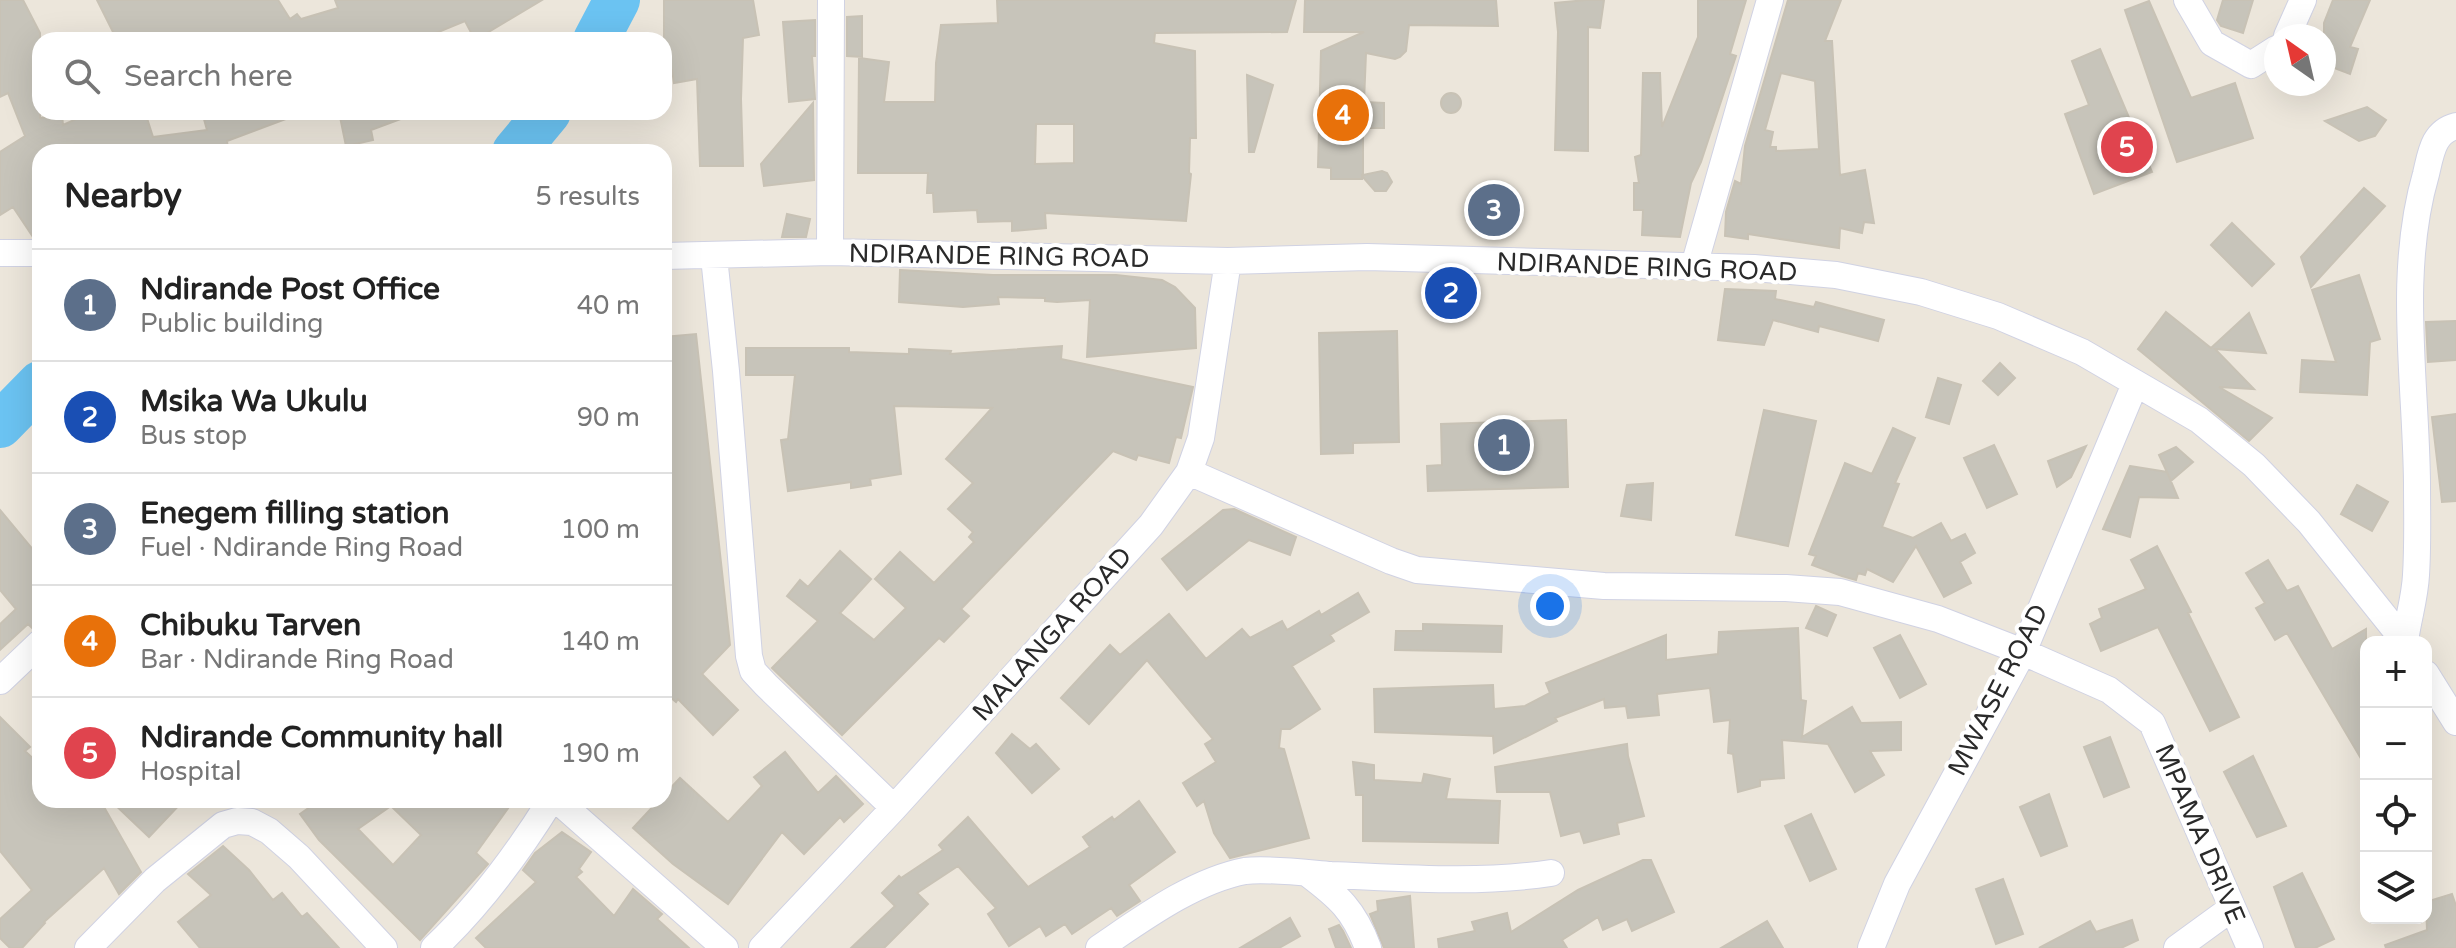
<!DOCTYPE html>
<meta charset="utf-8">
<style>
body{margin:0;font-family:"Varela Round",sans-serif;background:#f6f6f6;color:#222}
.controls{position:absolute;right:24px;bottom:24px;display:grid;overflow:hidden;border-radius:16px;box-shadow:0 8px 32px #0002}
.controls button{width:72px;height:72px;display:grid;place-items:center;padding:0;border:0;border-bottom:2px solid #e0e0e0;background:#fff;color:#222;font:40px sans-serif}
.compass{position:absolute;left:2264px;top:24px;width:72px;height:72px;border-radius:50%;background:#fff;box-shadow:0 8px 32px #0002;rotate:326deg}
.you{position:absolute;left:1550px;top:606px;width:28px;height:28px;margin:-20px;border:6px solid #fff;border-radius:50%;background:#1a73e8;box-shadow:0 0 0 12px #1a73e833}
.badge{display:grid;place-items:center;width:52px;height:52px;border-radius:50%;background:#0f766e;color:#fff;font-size:26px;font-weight:700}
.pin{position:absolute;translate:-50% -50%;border:4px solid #fff;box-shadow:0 2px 8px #0006}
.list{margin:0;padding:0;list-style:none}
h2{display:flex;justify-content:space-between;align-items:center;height:104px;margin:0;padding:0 32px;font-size:34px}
h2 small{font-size:26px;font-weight:400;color:#767676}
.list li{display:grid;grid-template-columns:52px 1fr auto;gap:24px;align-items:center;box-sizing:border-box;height:112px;padding:0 32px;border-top:2px solid #e0e0e0}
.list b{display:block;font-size:30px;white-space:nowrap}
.list p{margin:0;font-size:26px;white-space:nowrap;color:#767676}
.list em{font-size:26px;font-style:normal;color:#767676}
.icon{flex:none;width:44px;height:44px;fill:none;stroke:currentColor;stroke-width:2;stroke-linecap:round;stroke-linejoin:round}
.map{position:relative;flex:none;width:2456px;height:948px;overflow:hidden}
.search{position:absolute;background:#fff;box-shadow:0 8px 32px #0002;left:32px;top:32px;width:640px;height:88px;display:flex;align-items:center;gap:20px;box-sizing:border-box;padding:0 28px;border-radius:24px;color:#767676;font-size:30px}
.panel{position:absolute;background:#fff;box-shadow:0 8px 32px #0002;left:32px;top:144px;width:640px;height:664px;border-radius:24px}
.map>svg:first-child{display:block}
</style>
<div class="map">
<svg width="2456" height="948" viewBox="0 0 2456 948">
<rect width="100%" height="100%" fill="#ece6db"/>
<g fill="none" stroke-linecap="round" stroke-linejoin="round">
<!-- river -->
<path stroke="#6bc3f2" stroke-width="46" d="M596,40l21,-40
M515,152l33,-40
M0,425l40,-41"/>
</g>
<!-- building -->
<path fill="#c7c4ba" stroke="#c8c2b5" stroke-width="2" fill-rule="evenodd" d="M0,0h23l17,33v85l22,-3 1,10 29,-13h53l8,25 54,-7 -5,-18 97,2 -72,27 1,8 -24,3h-164v85h-7l-20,-30 -13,8v-63l25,-16 -17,-43 -8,4z
M97,0h181l12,19 7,-5 4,5 37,-11 -3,-8h207l-67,40 -10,-19 -46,19h-302z
M664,0h89l6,35 -16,3 -2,61 2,67h-43l-3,-87 -23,4 -2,-13 -8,1z
M997,0h299l-9,32 -132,1 -1,10 41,8 1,87h-6l-1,35 2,1 -5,47 -141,-8 1,15 -34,3v-10l-34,1 -1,-12 -43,2 -1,-19h-6l1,-20h-70l1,-115 30,4 -5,40h51l1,-39 5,-38 57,-2zM1036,124h38v39l-39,1z
M1305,0h191l2,26 -89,-1 -3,26 -6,6 -5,2 -29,-6 -2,49 20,1v25h-21v47l19,-4 5,2 5,9 -6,9h-11l-13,-15v3h-31v-11l-13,-1 3,-116 43,-19h-60z
M1586,0h18l-4,28 -12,-1v124l-33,-1 3,-118 -3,-29z
M1698,0h48l-16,54 6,2 -35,106 -10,21 -11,54 -38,-2 1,-25h-9v-27h5l-4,-26 6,-2 2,-82h17l2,54 36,-90z
M1788,0h53l-16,41h7l8,134 25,-5 9,53 -10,-1 -2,11 -22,-5 -1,20 -91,-14v5l-23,-3 1,-24 9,-31 6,3 4,-38zM1781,73l34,8 4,68 -43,2v-4h-6l3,-15 -8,-2z
M2223,0h30l-10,33 -22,-7 -4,-6z
M2333,0h37l-20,47 8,2 -8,25 -26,-10v-41z
M2149,1l42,97 44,-15 18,55 -76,24 -52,-152z
M862,16v41l-15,-1v-39z
M815,20v36h-3l3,43 -26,3 -6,-80z
M2100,49l52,123 -58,22 -29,-80 24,-9 -17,-44z
M1247,75l26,10 -19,67h-5z
M1441 103a10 10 0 1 1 20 0a10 10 0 1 1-20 0Z
M813,103l1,77 -50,6 -3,-22z
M2367,107l19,13 -11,16 -16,5 -34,-20z
M339,112h75v2l-43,16 2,10 -27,6z
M2364,188l21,18 -74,81 -10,-30z
M787,214l23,5 -4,18h-24z
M2232,223l42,41 -22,22 -41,-41z
M900,270l93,5h123l46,5 13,7 20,21 1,40 -109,9 3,-57 -33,2 -12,-1v-3l-47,-1 1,7 -36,3 -64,-5z
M2359,275l21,64 -10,3 -3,53 -67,-3 2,-32 34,2 -24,-72z
M1725,289l51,2 -1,8 39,8 2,-5 68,18 -6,21 -59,-15 -1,6 -45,-12 -9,25 -46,-5z
M2166,312l45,36 38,-35 17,40 -51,-4 39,40 -35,-2 53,31 -23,23 -111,-92z
M2456,321v39l-28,2 -2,-40z
M1397,331l2,111 -46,1v10l-32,1 -2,-121z
M696,334l34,311 -28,29 36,36 -25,25 -35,-36 -2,3 -12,-10v-355z
M1062,346l-1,13 132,28 -12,51 -5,-1 -7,26 -31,-8 -2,5 -23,-9 -152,158 8,7 -25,26 -5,-4 -97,97 -70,-67 46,-47 -31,-25 13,-16 8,7 32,-36 31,28 -31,34 34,27 32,-32 -31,-29 25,-27 34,31 40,-41 -5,-5 4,-5 -25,-23 25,-26 -27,-24 46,-51 -98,-2 7,68 -31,5 1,6 -20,3v-6l-63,9 -7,-51 7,-1 7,-64h-49v-27h103v4l60,2v-5l42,2 -1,3z
M2000,363l15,15 -17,17 -15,-14z
M1938,378l23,7 -12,39 -23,-7z
M1764,410l52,11 -28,125 -52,-11z
M2456,414v87l-14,1 -10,-85z
M1566,420l2,67 -140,4 -1,-25 15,-1 -1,-41z
M1893,428l22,10 -20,45 4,1 -17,43 31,11 28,-15 10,18 14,-7 10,19 -15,9 11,21 -27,14 -28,-51 -23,36 -26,-13 -2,6 -7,-2 -2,7 -14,-4 -30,-11 4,-9 -7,-2 36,-91 27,11z
M1994,445l23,49 -30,14 -23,-50z
M2086,446l-15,31 -14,10 -9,-26z
M2176,447l17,15 -22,19 -12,-26z
M2130,466l37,6 11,26 -39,-1 -9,40 -27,-8z
M1653,483l-2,37 -30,-4 6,-31z
M2357,485l31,17 -16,29 -31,-17z
M1234,509l62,28 -6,18 -41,-15 -62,50 -25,-31 61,-49z
M0,510l40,48v69l-7,2 -5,-5 -28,26v-26l16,-15 -16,-19z
M2157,546l34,66 -3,1 51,104 -29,14 -52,-104 -57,24 -11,-27 12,-6 -3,-9 47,-20 -15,-29z
M2268,560l19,31 11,-5 34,63 34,-20v138l-79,-134 -12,7 -19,-32 9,-5 -19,-30z
M1358,593l11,19 -39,23 4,6 -42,25 28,43 -30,20h-9l-2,19 5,1 25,89 -79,20 -16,-25 -10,-32 -7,5 -14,-23 33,-21 -11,-18 8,-5 -66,-79 -58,64 -28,-26 49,-53 10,10 49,-41 37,45 36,-30 8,9 32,-17 5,9 32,-19 2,4z
M1816,606l20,9 -9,21 -21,-8z
M1423,624l79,2 -1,26 -106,-2 1,-19h27z
M1798,628l3,72 5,1 -4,36 50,-30 9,16 40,-1v28l-31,1 14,24 -29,17 -27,-48 -46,-4 2,38 -24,2v6l-22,6 -5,-38 -5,-1 2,-33 -16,2 -4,-34 -53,6 2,21 -31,3 -2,-12 -21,2 -1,-9 -49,19 2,3 -63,32 -1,-17 -118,-4 -1,-43 119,-4 1,24 31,-3 25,-13 -4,-10 120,-48v25l52,-6 1,-22z
M1900,635l26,49 -26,14 -26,-50z
M0,717l30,30 -5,4 15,14v35h60l41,72 -22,22 -15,-26 -60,54 1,1 -23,25h-12l-10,-10v-19l32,-29 -32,-39z
M1012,734l18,15 6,-5 23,25 -27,24 -36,-40z
M2110,737l19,50 -25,10 -20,-50z
M1627,744l1,12 16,60 -27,7 2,11 -35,9 -4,-12 -19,5 -11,-44h-53l-2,-25z
M785,752l33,41 18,-17 27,28 -19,18 -4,-5 -36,37 -22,-22 -54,72 -55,-40 -40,-36 26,-28h5v-5l16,-17 48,44 34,-36 -8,-9z
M2253,756l33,70 -29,11 -33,-65z
M1353,762l21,3v15l48,3 2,-9 26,5 -4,20 54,2 -2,42 -135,-2v-46h-7z
M2049,794l18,52 -26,10 -21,-49z
M110,800h74l-35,37z
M320,800h194l-38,53 12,11 -68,76 -101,-100 -19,-26zM391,806l30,29 -28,30 -35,-36z
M1139,801l36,51 -46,33 11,16 -23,15 -6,-8 -39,26 -7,-10 -19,12 -6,-10 -31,20 -21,-32 8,-6 -38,-42 -41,27 11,11 -44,44h-33l44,-42 -13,-13 17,-17 2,2 42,-28 -4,-5 29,-28 60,70 62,-40 -7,-10 29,-20 2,3z
M1811,814l25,55 -26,12 -25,-55z
M562,832l29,20 -12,17 3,3 -6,5 38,39 19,-27 29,25 -5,5 32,29h-203l-10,-10 60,-56 -13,-12 12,-17z
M223,846l26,24 24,30 9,-7 20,24 5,-4 32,35h-139l-22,-26 33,-27 -23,-21z
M1643,860h8l23,52 -42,19 -5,-12 -24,11 -5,-13 -36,23 5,8h-128l-1,-9 37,-8 -3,-9 35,-9 4,19 67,-42z
M2302,873l32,66 -19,9h-19l-22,-61z
M2003,879l20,55 -27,10 -20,-55z
M2452,894l4,12v42h-70l-1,-3 42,-15 -1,-28z
M1410,896l4,52h-30l-14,-34 8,-3 -1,-10z
M1290,918l10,18 -21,12h-39z
M2132,920l6,20 -17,8h-82l51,-27 6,11z
M1767,921l16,27h-62z
M1339,925l4,6 8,17h-15l-7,-19z"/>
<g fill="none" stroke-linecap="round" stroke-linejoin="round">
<defs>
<path id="minor" d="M2187,0l25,43 39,22 25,-16
M2287,36l16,-36
M830,252l1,-252
M0,253h40
M664,256l166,-4 398,9 139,-4 387,11 82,7 85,17 77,24 84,36 117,68 55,45 55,57 96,120
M714,257l12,114 23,285 4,15 13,14 128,123
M1694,266l76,-266
M1189,472l202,89 26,9 187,16 182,2 54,4 98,27 85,33 86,38 43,33 98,225
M2405,641c3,-22 10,-44 11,-66 2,-30 1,-61 1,-92 -1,-103 -20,-209 9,-309 5,-21 7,-42 30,-48
M2426,674l30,48
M0,681l40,-38
M557,800l168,148
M1307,873c32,24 47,37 61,75
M88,948l67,-68 68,-55 14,-4 15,1 17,9 30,26 85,91
M434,948c46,-43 84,-95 117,-148
M762,948l132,-140 257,-283 38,-53 12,-34 27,-177
M1099,948c43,-29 94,-67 146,-77 22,-3 62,2 86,4 74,3 146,9 220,-2
M1871,948l26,-64 126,-232 112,-268
M2177,948l55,-40"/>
</defs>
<!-- minor casing -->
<use href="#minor" stroke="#d0d2e3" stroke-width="28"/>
<!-- minor -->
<use href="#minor" stroke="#fff" stroke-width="26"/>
</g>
<g text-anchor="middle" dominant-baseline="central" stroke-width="8" stroke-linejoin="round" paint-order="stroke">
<!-- street labels -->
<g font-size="26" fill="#2a2a2a" stroke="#fff">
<text transform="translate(999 256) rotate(1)">NDIRANDE RING ROAD</text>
<text transform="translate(1647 267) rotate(2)">NDIRANDE RING ROAD</text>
<text transform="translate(1052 634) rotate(-48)">MALANGA ROAD</text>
<text transform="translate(1998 690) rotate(-63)">MWASE ROAD</text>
<text transform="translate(2200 834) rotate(67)">MPAMA DRIVE</text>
</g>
</g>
</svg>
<div class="controls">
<button>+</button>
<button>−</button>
<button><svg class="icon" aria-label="locate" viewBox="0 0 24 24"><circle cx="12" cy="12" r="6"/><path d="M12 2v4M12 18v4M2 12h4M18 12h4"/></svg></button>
<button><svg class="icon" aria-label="layers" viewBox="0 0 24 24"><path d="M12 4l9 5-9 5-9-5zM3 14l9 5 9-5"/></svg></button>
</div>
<svg class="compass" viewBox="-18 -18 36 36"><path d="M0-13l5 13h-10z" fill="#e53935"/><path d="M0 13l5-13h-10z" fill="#767676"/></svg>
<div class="you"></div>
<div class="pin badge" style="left:1504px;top:445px;background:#5c6f8a">1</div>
<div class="pin badge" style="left:1451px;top:293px;background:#1a4fb4">2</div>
<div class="pin badge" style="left:1494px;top:210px;background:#5c6f8a">3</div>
<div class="pin badge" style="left:1343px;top:115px;background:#e8710a">4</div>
<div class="pin badge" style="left:2127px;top:147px;background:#e0444e">5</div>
<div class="search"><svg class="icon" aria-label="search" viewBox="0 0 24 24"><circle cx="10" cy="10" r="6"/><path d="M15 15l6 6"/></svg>Search here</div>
<section class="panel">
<h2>Nearby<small>5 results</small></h2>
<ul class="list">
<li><span class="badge" style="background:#5c6f8a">1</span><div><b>Ndirande Post Office</b><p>Public building</p></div><em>40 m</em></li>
<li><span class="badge" style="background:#1a4fb4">2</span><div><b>Msika Wa Ukulu</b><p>Bus stop</p></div><em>90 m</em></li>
<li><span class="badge" style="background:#5c6f8a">3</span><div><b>Enegem filling station</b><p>Fuel · Ndirande Ring Road</p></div><em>100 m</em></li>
<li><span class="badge" style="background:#e8710a">4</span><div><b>Chibuku Tarven</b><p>Bar · Ndirande Ring Road</p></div><em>140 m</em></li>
<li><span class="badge" style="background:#e0444e">5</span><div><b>Ndirande Community hall</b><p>Hospital</p></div><em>190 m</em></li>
</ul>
</section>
</div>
